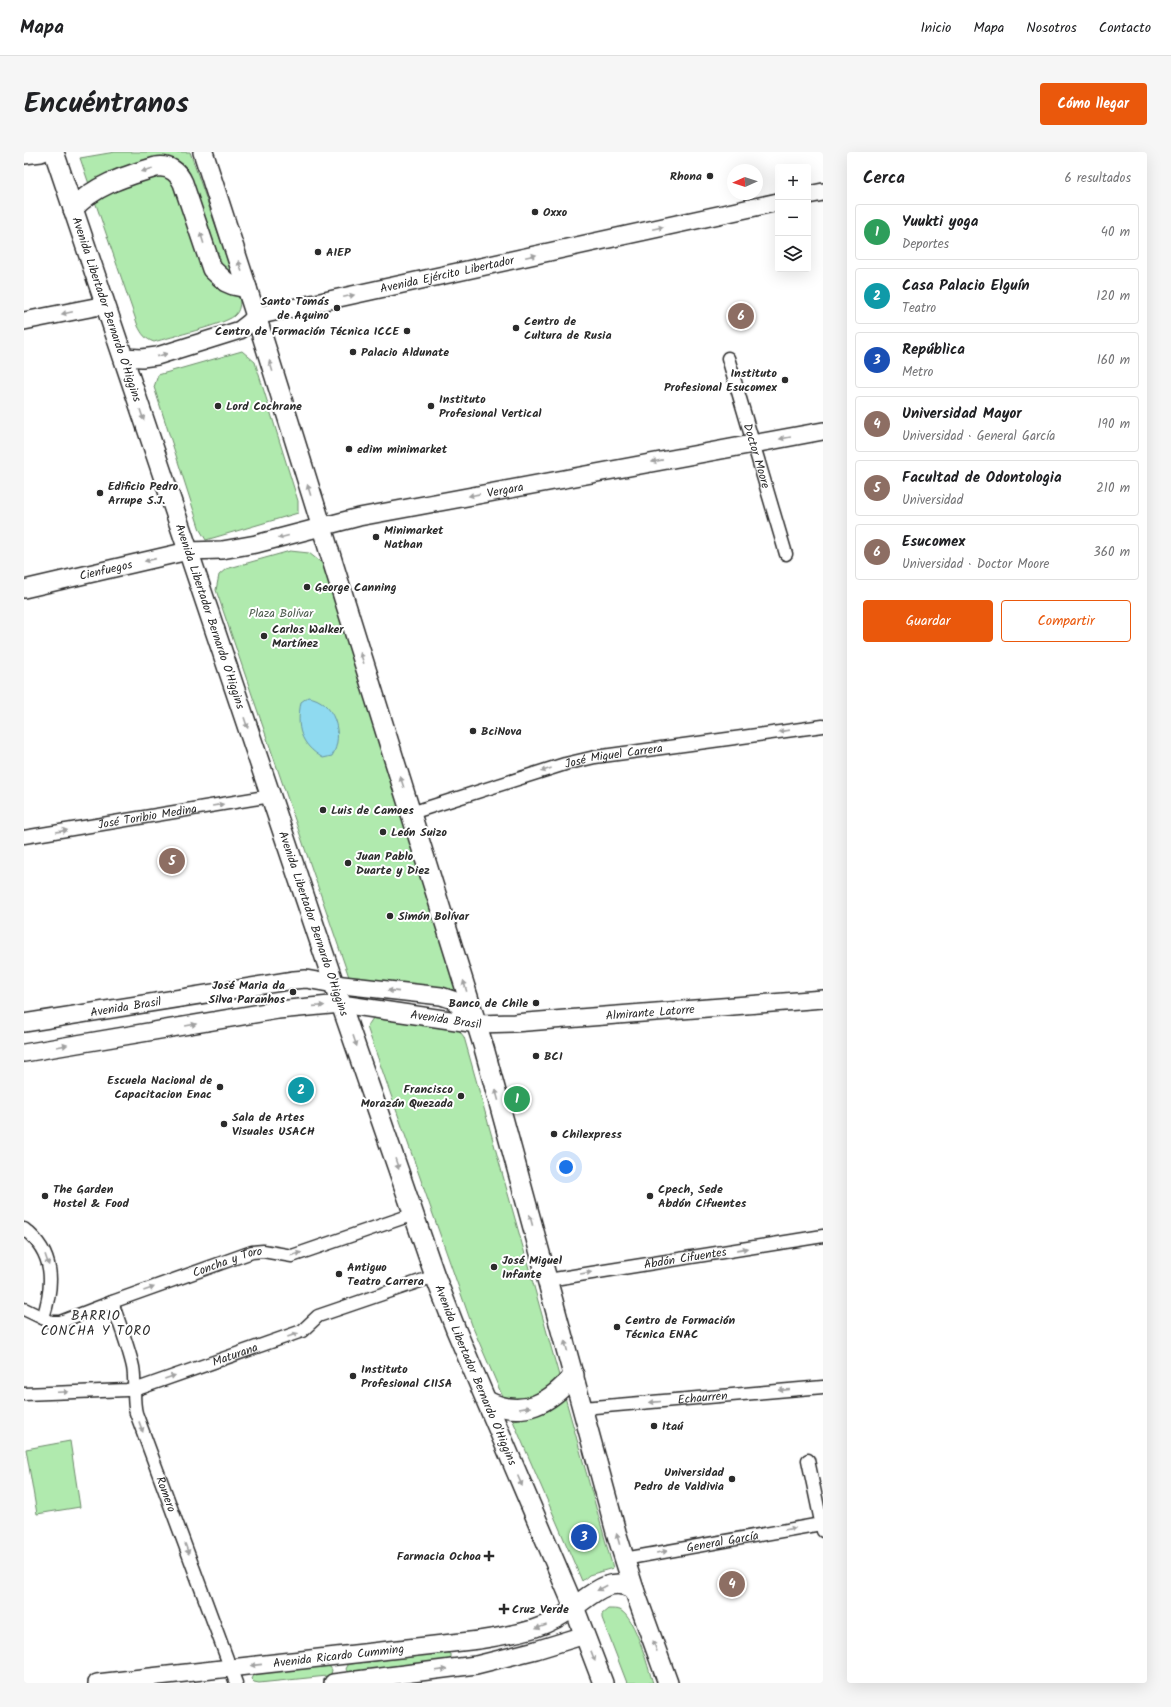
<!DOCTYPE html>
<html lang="es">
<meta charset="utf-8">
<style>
body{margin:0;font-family:Kalam,sans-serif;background:#f6f6f6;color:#202124}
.controls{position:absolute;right:12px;top:12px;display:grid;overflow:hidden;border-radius:4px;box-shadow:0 4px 16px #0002}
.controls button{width:36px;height:36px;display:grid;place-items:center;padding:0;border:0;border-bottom:1px solid #e0e0e0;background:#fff;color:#202124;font:20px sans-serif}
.compass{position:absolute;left:703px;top:12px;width:36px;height:36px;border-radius:50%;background:#fff;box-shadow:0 4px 16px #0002;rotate:267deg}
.you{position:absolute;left:542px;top:1015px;width:14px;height:14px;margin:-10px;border:3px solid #fff;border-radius:50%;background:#1a73e8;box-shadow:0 0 0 6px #1a73e833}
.badge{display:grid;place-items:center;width:26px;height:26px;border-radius:50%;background:#ea580c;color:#fff;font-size:13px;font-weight:700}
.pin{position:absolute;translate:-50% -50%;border:2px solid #fff;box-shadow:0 1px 4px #0006}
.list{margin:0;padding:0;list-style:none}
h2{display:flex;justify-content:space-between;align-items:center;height:52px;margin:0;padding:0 16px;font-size:17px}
h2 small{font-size:13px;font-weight:400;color:#757577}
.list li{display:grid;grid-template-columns:26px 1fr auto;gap:12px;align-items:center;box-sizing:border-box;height:56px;margin:0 8px 8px;padding:0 8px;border:1px solid #e0e0e0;border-radius:4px}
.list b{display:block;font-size:15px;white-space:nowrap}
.list p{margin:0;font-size:13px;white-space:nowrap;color:#757577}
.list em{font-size:13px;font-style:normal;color:#757577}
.actions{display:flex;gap:8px;padding:12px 16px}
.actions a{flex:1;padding:9px 0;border:1px solid #ea580c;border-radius:4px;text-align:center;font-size:14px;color:#ea580c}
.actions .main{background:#ea580c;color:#fff}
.icon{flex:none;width:22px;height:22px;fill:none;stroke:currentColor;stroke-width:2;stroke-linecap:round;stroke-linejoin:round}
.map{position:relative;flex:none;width:799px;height:1531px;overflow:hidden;border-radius:4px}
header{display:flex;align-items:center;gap:24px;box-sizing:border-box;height:56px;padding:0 20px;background:#fff;border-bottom:1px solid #e0e0e0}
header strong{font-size:19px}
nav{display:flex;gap:22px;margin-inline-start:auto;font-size:14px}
.intro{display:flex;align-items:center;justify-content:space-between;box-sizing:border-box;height:96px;padding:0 24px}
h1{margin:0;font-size:28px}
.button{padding:10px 18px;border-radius:4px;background:#ea580c;color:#fff;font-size:14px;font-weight:700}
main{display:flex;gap:24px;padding:0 24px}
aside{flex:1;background:#fff;border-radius:4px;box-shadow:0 4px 16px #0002}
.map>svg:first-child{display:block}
</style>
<header>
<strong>Mapa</strong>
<nav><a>Inicio</a><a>Mapa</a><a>Nosotros</a><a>Contacto</a></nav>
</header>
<div class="intro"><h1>Encuéntranos</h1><a class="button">Cómo llegar</a></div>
<main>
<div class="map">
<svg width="799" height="1531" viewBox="0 0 799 1531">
<rect width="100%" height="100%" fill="#fff"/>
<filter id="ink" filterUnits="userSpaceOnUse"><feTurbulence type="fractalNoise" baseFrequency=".025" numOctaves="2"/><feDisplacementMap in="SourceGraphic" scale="8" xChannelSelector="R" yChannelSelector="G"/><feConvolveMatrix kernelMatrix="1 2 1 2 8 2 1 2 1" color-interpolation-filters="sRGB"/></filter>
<g filter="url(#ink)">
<!-- green -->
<path fill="#b0eaae" stroke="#6e8a6c" d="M91,0h75l50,144c0,8 0,15 -6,20 -11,9 -64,21 -80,26 -9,-3 -12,-8 -16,-16l-58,-168z
M218,199l13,11 43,139v12l-92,27 -6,-10 -46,-143 4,-12z
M266,399l19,2 14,11 134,421 -3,5 -105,-13 -133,-387 3,-15 7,-6z
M349,866l85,11 6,8 149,531 -24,7 -7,6 -109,-253 -106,-301z
M46,1289l10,66 -43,7 -11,-65z
M584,1457c4,0 9,0 12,1 16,9 27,55 33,73h-26l-25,-65v-4z
M422,1500l5,2v6l-103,13 -2,-4 2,-4 4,-1z
M301,1514l5,1 2,3 -1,4 -4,2 -68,7 -5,-1 -3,-3 2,-4 5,-1z"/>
<!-- water -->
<path fill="#8fdaf0" stroke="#6794a1" d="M284,545c26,3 37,38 24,59l-9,2c-23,-14 -27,-30 -22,-56z"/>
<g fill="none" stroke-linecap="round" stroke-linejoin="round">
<defs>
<g id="street">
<path id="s1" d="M704,206l58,196"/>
<path id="s2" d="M387,661l154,-49 30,-7 228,-31"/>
<path id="s3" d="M0,685l247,-41"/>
<path d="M0,1077c31,24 30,55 19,89"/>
<path id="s4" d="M524,1128l275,-44"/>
<path id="s5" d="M88,1150c7,21 16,43 21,65 3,16 -1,31 3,46l100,270"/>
<path id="s6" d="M0,1157l27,13h9l52,-20 140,-50 11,-1 29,5 122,-42"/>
<path id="s7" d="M0,1242l103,-4 13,-2 162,-57 16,-15 117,-40"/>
<path id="s8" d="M559,1256l240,-21"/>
<path d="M784,1308l15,71"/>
<path id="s9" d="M600,1407l197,-35"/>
</g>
<g id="secondary">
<path d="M784,43l15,-3"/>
<path d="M0,169l81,-16"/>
<path id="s10" d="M99,205l19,1 15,-2 83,-26 9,-7 7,-7 522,-114"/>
<path id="s11" d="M0,437l164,-38 34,-1 34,-6 103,-27 464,-86"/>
<path id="s12" d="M0,871l270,-43 12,-1 28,5 107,12 12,4 24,24"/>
<path id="s13" d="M0,901l254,-43 63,-6 136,20 37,-1 309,-24"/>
<path id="s14" d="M73,1531l382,-43c35,-6 68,-10 95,-33"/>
<path d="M309,1531l143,-18 60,-15 49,-15"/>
</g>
<g id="primary">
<path id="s15" d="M30,0l280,832 101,292 21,54 118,277 29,76"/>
<path d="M179,0l53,164 228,732 132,484 18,57 34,94"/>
<path d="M0,2l17,-2"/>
<path d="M49,57c21,-24 53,-33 83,-42 13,-2 22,4 27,16l29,86 14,13 7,3 14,3"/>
<path d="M463,1249c36,18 63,2 87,-26"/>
<path d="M550,1455c18,-13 37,-32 60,-18"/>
</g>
</defs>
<!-- street casing -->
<use href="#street" stroke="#2b2b2b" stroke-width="15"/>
<!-- secondary casing -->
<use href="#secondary" stroke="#2b2b2b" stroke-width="20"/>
<!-- primary casing -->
<use href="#primary" stroke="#2b2b2b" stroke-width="22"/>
<!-- street -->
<use href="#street" stroke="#fff" stroke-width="12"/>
<!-- secondary -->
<use href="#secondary" stroke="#fff" stroke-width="17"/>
<!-- primary -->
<use href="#primary" stroke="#fff" stroke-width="19"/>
</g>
<!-- one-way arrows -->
<defs><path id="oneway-solid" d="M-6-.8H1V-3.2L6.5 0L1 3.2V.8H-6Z"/></defs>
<g fill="#a0a0a0">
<use href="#oneway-solid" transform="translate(123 18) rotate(162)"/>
<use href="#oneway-solid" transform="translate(634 76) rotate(-12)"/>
<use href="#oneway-solid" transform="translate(178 86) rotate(-107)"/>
<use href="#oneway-solid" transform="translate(507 104) rotate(-12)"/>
<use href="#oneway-solid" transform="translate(216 114) rotate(-108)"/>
<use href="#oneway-solid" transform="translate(325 144) rotate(-12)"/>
<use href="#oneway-solid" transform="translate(43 161) rotate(168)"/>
<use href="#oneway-solid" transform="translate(138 203) rotate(-17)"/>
<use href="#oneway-solid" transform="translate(247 214) rotate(-107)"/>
<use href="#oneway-solid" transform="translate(118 263) rotate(71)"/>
<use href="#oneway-solid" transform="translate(761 286) rotate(170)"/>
<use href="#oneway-solid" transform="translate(633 309) rotate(169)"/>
<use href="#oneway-solid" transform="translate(285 338) rotate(-107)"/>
<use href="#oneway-solid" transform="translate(450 343) rotate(169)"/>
<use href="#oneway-solid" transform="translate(259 385) rotate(166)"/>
<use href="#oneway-solid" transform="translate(126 408) rotate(167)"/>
<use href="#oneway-solid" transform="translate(338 506) rotate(-108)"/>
<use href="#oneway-solid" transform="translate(222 571) rotate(71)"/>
<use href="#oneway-solid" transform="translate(760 579) rotate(172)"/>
<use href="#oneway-solid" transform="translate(522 618) rotate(161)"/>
<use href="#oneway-solid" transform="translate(378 630) rotate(-108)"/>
<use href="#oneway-solid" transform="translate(194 653) rotate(-9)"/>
<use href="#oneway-solid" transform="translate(38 679) rotate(-9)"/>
<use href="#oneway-solid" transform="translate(441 834) rotate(-107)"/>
<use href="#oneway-solid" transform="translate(369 839) rotate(-174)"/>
<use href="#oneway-solid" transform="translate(295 854) rotate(-4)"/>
<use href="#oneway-solid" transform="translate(167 873) rotate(-10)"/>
<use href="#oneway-solid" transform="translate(331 889) rotate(71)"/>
<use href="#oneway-solid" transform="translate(38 894) rotate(-10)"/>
<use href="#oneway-solid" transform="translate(473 943) rotate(-105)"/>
<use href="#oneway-solid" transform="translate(373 1012) rotate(71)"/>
<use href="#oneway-solid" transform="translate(507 1068) rotate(-105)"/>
<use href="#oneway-solid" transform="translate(718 1097) rotate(-9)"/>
<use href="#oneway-solid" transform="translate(272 1102) rotate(-16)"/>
<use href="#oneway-solid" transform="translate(23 1108) rotate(71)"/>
<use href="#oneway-solid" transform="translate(562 1121) rotate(-9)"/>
<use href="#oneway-solid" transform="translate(125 1137) rotate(-20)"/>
<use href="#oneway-solid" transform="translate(269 1183) rotate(-19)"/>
<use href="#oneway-solid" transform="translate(542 1194) rotate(-105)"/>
<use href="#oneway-solid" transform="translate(146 1225) rotate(-19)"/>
<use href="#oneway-solid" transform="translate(760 1238) rotate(175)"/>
<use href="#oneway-solid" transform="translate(39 1240) rotate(-2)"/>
<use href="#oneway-solid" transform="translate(631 1250) rotate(175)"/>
<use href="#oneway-solid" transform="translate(501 1256) rotate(-9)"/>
<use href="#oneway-solid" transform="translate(117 1275) rotate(70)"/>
<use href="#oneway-solid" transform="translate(496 1329) rotate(67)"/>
<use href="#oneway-solid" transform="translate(766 1377) rotate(-10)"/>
<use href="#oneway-solid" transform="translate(594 1387) rotate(-106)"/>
<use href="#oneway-solid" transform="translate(163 1397) rotate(70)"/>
<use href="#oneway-solid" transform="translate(638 1400) rotate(-10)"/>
<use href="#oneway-solid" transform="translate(578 1436) rotate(152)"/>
<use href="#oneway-solid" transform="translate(517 1475) rotate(160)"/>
<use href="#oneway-solid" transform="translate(631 1494) rotate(-110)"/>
<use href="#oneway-solid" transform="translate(569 1504) rotate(69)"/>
<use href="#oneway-solid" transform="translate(232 1513) rotate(174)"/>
<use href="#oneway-solid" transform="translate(417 1518) rotate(-7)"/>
</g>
</g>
<!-- markers -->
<g fill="#2b2b2b" stroke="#fff" stroke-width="1.5">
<circle cx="686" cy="24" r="4"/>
<circle cx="511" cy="60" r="4"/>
<circle cx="294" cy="100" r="4"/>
<circle cx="313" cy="156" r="4"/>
<circle cx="492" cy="176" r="4"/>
<circle cx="383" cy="179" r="4"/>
<circle cx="329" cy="200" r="4"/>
<circle cx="761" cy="228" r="4"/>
<circle cx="194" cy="254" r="4"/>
<circle cx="407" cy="254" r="4"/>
<circle cx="325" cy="297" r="4"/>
<circle cx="76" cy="341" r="4"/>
<circle cx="352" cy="385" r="4"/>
<circle cx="283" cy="435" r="4"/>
<circle cx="240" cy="484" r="4"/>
<circle cx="449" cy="579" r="4"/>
<circle cx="299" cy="658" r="4"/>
<circle cx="359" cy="680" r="4"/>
<circle cx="324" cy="711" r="4"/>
<circle cx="366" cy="764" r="4"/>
<circle cx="269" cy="840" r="4"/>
<circle cx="512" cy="851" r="4"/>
<circle cx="512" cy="904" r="4"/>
<circle cx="196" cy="935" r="4"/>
<circle cx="437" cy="944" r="4"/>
<circle cx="200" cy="972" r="4"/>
<circle cx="530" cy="982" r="4"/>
<circle cx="21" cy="1044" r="4"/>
<circle cx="626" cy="1044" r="4"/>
<circle cx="470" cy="1115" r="4"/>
<circle cx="315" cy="1122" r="4"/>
<circle cx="593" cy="1175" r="4"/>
<circle cx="329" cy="1224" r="4"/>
<circle cx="630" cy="1274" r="4"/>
<circle cx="708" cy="1327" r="4"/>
<path d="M463 1398h4v4h4v4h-4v4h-4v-4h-4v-4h4z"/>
<path d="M478 1451h4v4h4v4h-4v4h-4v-4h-4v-4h4z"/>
</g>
<g text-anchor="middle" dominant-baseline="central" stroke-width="4" stroke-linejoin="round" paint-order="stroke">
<!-- poi labels -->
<g font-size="12" font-weight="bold" fill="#2b2b2b" stroke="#fff" text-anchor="start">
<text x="678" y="24" text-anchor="end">Rhona</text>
<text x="519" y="60">Oxxo</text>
<text x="302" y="100">AIEP</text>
<text x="305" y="149" text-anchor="end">Santo Tomás<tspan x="305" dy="14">de Aquino</tspan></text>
<text x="500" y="169">Centro de<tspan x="500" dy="14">Cultura de Rusia</tspan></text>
<text x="375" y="179" text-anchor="end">Centro de Formación Técnica ICCE</text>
<text x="337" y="200">Palacio Aldunate</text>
<text x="753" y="221" text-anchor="end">Instituto<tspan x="753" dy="14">Profesional Esucomex</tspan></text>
<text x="415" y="247">Instituto<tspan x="415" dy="14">Profesional Vertical</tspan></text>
<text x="202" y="254">Lord Cochrane</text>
<text x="333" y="297">edim minimarket</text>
<text x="84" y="334">Edificio Pedro<tspan x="84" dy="14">Arrupe S.J.</tspan></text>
<text x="360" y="378">Minimarket<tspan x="360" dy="14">Nathan</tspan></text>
<text x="291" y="435">George Canning</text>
<text x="248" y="477">Carlos Walker<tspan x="248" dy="14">Martínez</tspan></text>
<text x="457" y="579">BciNova</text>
<text x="307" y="658">Luis de Camoes</text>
<text x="367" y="680">León Suizo</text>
<text x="332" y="704">Juan Pablo<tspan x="332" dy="14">Duarte y Diez</tspan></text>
<text x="374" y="764">Simón Bolívar</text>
<text x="261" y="833" text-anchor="end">José Maria da<tspan x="261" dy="14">Silva Paranhos</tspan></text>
<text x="504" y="851" text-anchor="end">Banco de Chile</text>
<text x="520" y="904">BCI</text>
<text x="188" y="928" text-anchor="end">Escuela Nacional de<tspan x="188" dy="14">Capacitacion Enac</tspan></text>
<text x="429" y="937" text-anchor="end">Francisco<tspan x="429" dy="14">Morazán Quezada</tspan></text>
<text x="208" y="965">Sala de Artes<tspan x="208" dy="14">Visuales USACH</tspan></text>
<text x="538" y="982">Chilexpress</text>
<text x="29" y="1037">The Garden<tspan x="29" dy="14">Hostel &amp; Food</tspan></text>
<text x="634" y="1037">Cpech, Sede<tspan x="634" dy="14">Abdón Cifuentes</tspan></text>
<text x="478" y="1108">José Miguel<tspan x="478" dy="14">Infante</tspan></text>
<text x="323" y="1115">Antiguo<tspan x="323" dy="14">Teatro Carrera</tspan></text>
<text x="601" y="1168">Centro de Formación<tspan x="601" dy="14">Técnica ENAC</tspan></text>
<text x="337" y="1217">Instituto<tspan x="337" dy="14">Profesional CIISA</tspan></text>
<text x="638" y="1274">Itaú</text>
<text x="700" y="1320" text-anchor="end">Universidad<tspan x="700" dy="14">Pedro de Valdivia</tspan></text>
<text x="457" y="1404" text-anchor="end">Farmacia Ochoa</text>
<text x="488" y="1457">Cruz Verde</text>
</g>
<!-- street labels -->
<g font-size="12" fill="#2b2b2b" stroke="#fff">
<text stroke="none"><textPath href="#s10" startOffset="338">Avenida Ejército Libertador</textPath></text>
<text stroke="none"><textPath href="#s15" startOffset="166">Avenida Libertador Bernardo O'Higgins</textPath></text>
<text stroke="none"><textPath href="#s1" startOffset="102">Doctor Moore</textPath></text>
<text stroke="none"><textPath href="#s11" startOffset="492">Vergara</textPath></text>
<text stroke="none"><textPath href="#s11" startOffset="84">Cienfuegos</textPath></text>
<text stroke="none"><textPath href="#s15" startOffset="490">Avenida Libertador Bernardo O'Higgins</textPath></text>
<text stroke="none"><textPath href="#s2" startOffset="211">José Miguel Carrera</textPath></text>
<text stroke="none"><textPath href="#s3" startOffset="125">José Toribio Medina</textPath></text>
<text stroke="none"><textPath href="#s15" startOffset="814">Avenida Libertador Bernardo O'Higgins</textPath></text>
<text stroke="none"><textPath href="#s12" startOffset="103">Avenida Brasil</textPath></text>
<text stroke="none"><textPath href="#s13" startOffset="632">Almirante Latorre</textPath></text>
<text stroke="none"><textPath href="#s13" startOffset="427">Avenida Brasil</textPath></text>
<text stroke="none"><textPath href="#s4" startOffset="139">Abdón Cifuentes</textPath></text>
<text stroke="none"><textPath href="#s6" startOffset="217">Concha y Toro</textPath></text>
<text stroke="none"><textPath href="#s7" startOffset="217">Maturana</textPath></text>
<text stroke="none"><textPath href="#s15" startOffset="1294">Avenida Libertador Bernardo O'Higgins</textPath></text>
<text stroke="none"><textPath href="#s8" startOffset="120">Echaurren</textPath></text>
<text stroke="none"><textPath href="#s5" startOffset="201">Romero</textPath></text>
<text stroke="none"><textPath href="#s9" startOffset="100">General García</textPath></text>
<text stroke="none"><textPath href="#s14" startOffset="243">Avenida Ricardo Cumming</textPath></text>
</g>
<!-- park labels -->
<g font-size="12" fill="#4c5b4c" stroke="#fff">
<text x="257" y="461">Plaza Bolívar</text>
</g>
<!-- neighbourhood labels -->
<g font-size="13" letter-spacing="1" fill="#2b2b2b" stroke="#fff">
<text x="72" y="1164">BARRIO<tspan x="72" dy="15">CONCHA Y TORO</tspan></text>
</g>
</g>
</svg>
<div class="controls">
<button>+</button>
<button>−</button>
<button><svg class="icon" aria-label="layers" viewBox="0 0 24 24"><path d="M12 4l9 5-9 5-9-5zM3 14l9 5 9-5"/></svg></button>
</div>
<svg class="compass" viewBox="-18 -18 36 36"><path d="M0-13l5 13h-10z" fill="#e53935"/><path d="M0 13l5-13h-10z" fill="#757577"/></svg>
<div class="you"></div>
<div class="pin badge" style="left:493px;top:947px;background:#2e9e5b">1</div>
<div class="pin badge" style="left:277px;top:938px;background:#0f9aa8">2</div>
<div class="pin badge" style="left:560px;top:1385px;background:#1a4fb4">3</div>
<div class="pin badge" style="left:708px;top:1432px;background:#8d6e63">4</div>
<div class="pin badge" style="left:148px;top:709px;background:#8d6e63">5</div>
<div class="pin badge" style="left:717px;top:164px;background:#8d6e63">6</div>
</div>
<aside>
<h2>Cerca<small>6 resultados</small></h2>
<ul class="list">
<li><span class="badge" style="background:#2e9e5b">1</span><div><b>Yuukti yoga</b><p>Deportes</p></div><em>40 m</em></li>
<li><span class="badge" style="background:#0f9aa8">2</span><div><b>Casa Palacio Elguín</b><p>Teatro</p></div><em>120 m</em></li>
<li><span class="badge" style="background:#1a4fb4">3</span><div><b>República</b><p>Metro</p></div><em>160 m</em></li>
<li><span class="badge" style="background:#8d6e63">4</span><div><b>Universidad Mayor</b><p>Universidad · General García</p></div><em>190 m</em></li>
<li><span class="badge" style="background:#8d6e63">5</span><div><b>Facultad de Odontologia</b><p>Universidad</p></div><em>210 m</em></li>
<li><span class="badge" style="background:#8d6e63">6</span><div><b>Esucomex</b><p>Universidad · Doctor Moore</p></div><em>360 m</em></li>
</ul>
<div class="actions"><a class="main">Guardar</a><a>Compartir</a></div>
</aside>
</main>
